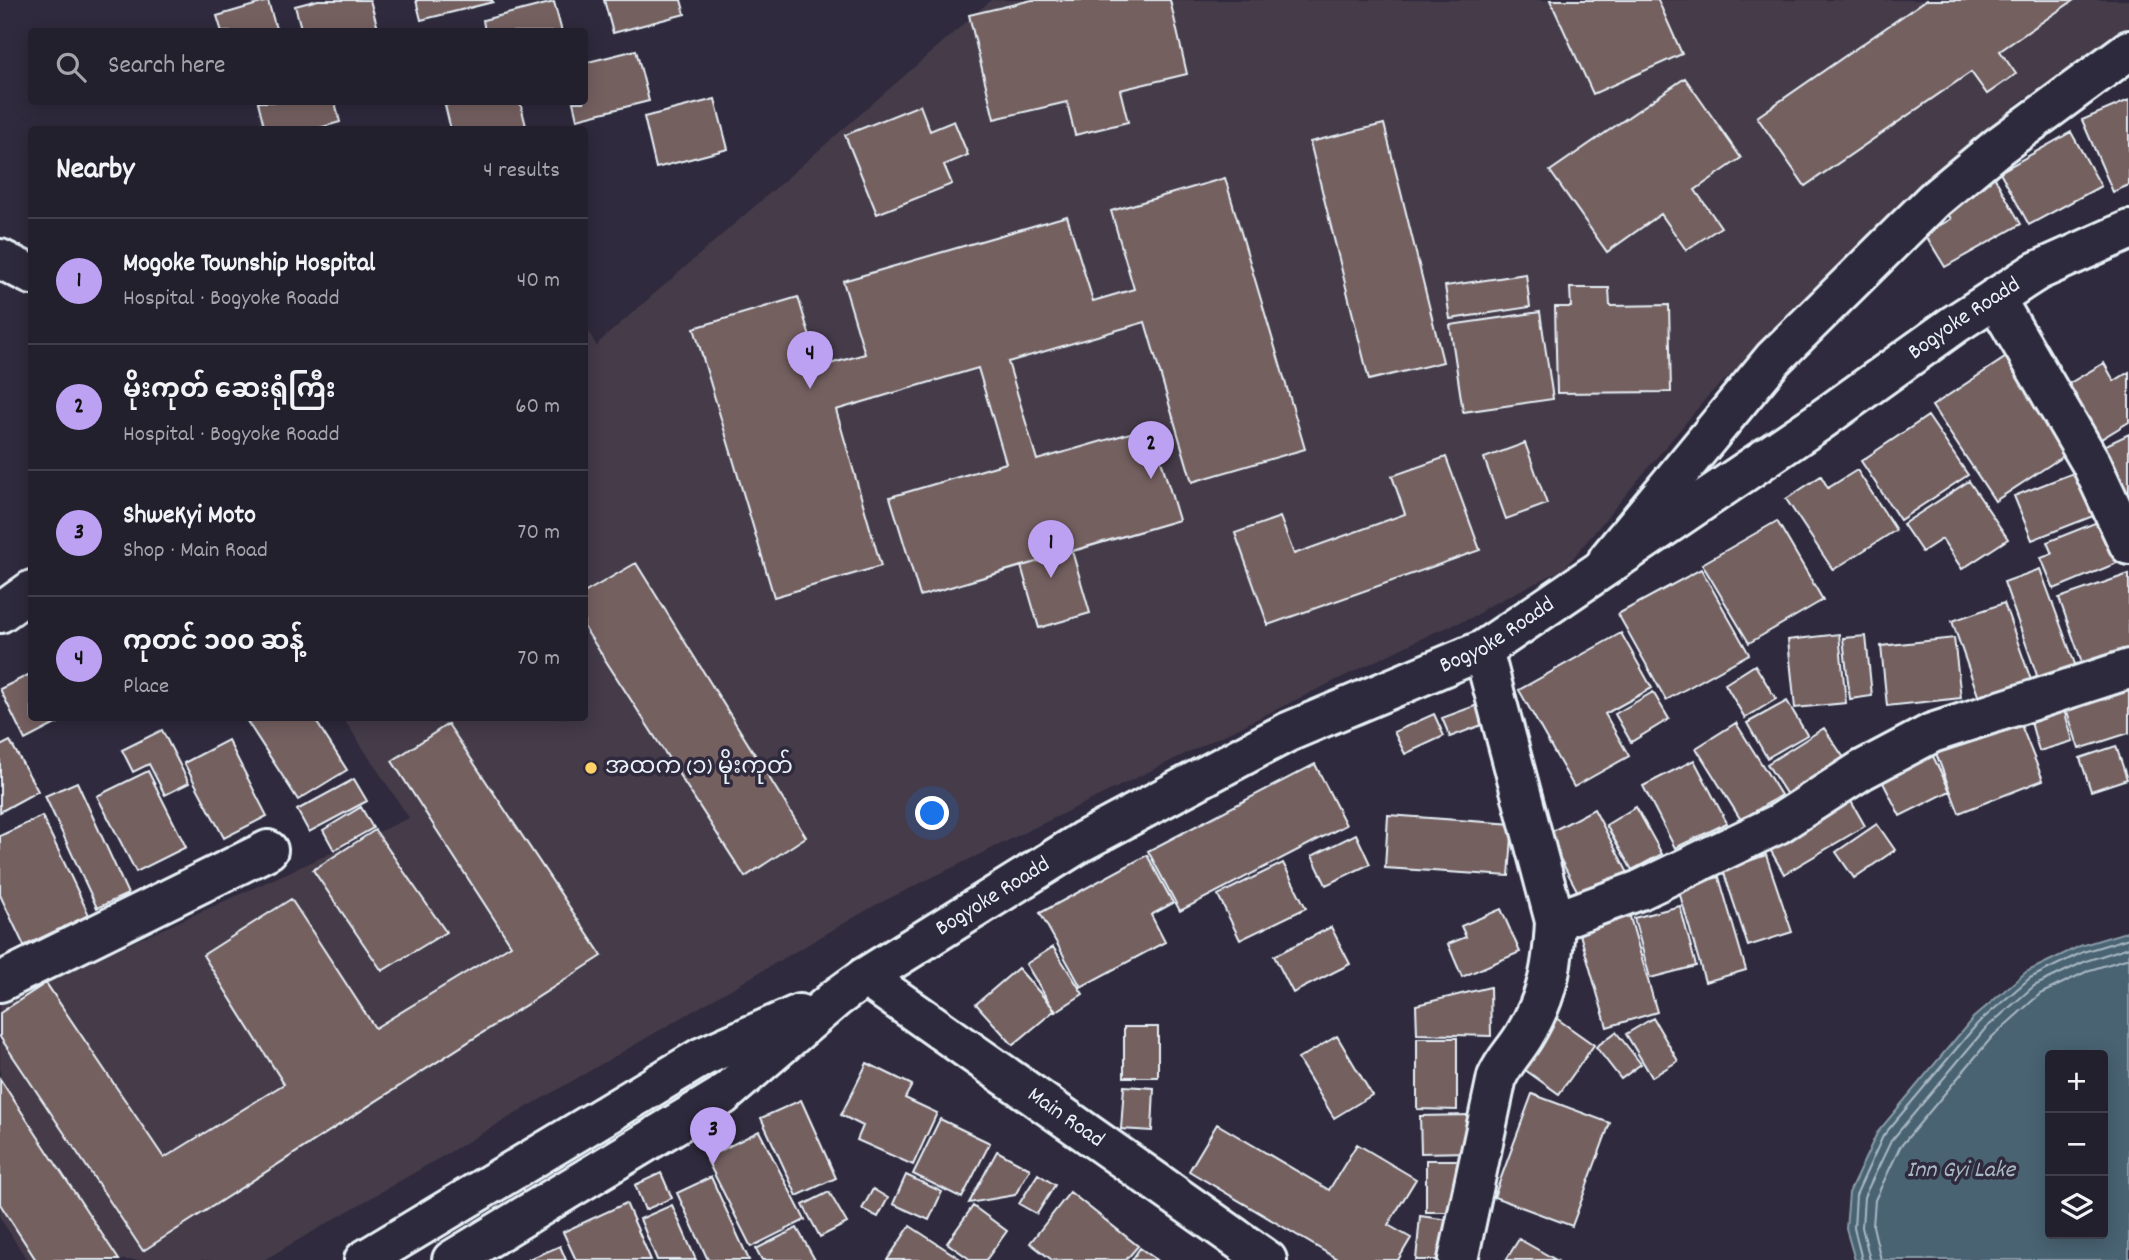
<!DOCTYPE html>
<meta charset="utf-8">
<style>
body{margin:0;font-family:Dekko,"Noto Sans Myanmar",sans-serif;background:#2f2d3a;color:#f1f3f6}
.controls{position:absolute;right:21px;bottom:21px;display:grid;overflow:hidden;border-radius:7px;box-shadow:0 4px 18px #0003}
.controls button{width:63px;height:63px;display:grid;place-items:center;padding:0;border:0;border-bottom:2px solid #403e4a;background:#23202e;color:#f1f3f6;font:35px sans-serif}
.you{position:absolute;left:933px;top:814px;width:24px;height:24px;margin:-18px;border:5px solid #fff;border-radius:50%;background:#1a73e8;box-shadow:0 0 0 10px #1a73e833}
.badge{display:grid;place-items:center;width:46px;height:46px;border-radius:50%;background:#bca0f2;color:#111;font-size:23px;font-weight:700}
.pin{position:absolute;translate:-50% -58px;filter:drop-shadow(0 2px 4px #0008)}
.pin::after{content:'';position:absolute;top:37px;width:24px;height:21px;background:inherit;clip-path:polygon(0 0,100% 0,50% 100%)}
.list{margin:0;padding:0;list-style:none}
h2{display:flex;justify-content:space-between;align-items:center;height:91px;margin:0;padding:0 28px;font-size:30px}
h2 small{font-size:23px;font-weight:400;color:#a3a3aa}
.list li{display:grid;grid-template-columns:46px 1fr auto;gap:21px;align-items:center;box-sizing:border-box;height:126px;padding:0 28px;border-top:2px solid #403e4a}
.list b{display:block;font-size:26px;white-space:nowrap}
.list p{margin:0;font-size:23px;white-space:nowrap;color:#a3a3aa}
.list em{font-size:23px;font-style:normal;color:#a3a3aa}
.icon{flex:none;width:38px;height:38px;fill:none;stroke:currentColor;stroke-width:2;stroke-linecap:round;stroke-linejoin:round}
.map{position:relative;flex:none;width:2129px;height:1260px;overflow:hidden}
.search{position:absolute;background:#23202e;box-shadow:0 4px 18px #0003;left:28px;top:28px;width:560px;height:77px;display:flex;align-items:center;gap:18px;box-sizing:border-box;padding:0 24px;border-radius:7px;color:#a3a3aa;font-size:26px}
.panel{position:absolute;background:#23202e;box-shadow:0 4px 18px #0003;left:28px;top:126px;width:560px;height:595px;border-radius:7px}
.map>svg:first-child{display:block}
</style>
<div class="map">
<svg width="2129" height="1260" viewBox="0 0 2129 1260">
<rect width="100%" height="100%" fill="#2f2a3d"/>
<filter id="ink" filterUnits="userSpaceOnUse"><feTurbulence type="fractalNoise" baseFrequency=".0143" numOctaves="2"/><feDisplacementMap in="SourceGraphic" scale="14" xChannelSelector="R" yChannelSelector="G"/><feConvolveMatrix kernelMatrix="1 2 1 2 8 2 1 2 1" color-interpolation-filters="sRGB"/></filter>
<g filter="url(#ink)">
<!-- built -->
<path fill="#443a48" d="M991,0h1138v27l-111,76 -310,293 -144,173 -79,39 -9,8 -43,17 -559,273 -610,354h-237l-27,-42v-216l409,-184 -66,-100h241l1,-394 12,23 2,-5z"/>
<!-- water -->
<path fill="#4a6373" stroke="#899ca8" stroke-width="2" fill-rule="evenodd" d="M2129,931v329h-274l-9,-31 3,-36 28,-60 96,-115 53,-46 54,-26zM2050,1055h53v179h-53z"/>
<g fill="none" stroke-linecap="round" stroke-linejoin="round">
<!-- shore -->
<path stroke="#a9b8c3" stroke-width="2" d="M1862,1260l-8,-32 2,-33 27,-59 95,-113 52,-45 53,-26 46,-14
M1870,1260l-8,-33 2,-30 27,-56 94,-112 49,-43 52,-25 43,-14
M1881,1260l-8,-34 2,-26 25,-53 92,-110 48,-43 50,-24 39,-12"/>
</g>
<!-- building -->
<path fill="#746061" stroke="#e8f1f8" stroke-width="2" d="M318,0h52l9,32h-77l-7,-26z
M416,0h76l1,2 -72,18z
M416,0h76l1,2 -72,18z
M604,0h77l4,14 -72,19z
M604,0h77l4,14 -72,19z
M1032,0h138l17,74 -67,16 8,32 -53,13 -8,-33 -73,17 -25,-104z
M1550,0h108l24,54 -89,40z
M1926,0h148l-74,51 16,23 -29,20 -16,-22 -166,114 -48,-69z
M268,1l9,31h-55l-5,-16z
M554,2l8,30h-77l-2,-12z
M554,2l8,30h-77l-2,-12z
M636,50l13,51 -72,18 -4,-17h11v-39z
M636,50l13,51 -72,18 -4,-17h11v-39z
M1685,78l56,80 -46,32 26,37 -35,23 -25,-36 -54,38 -57,-81z
M715,99l13,50 -72,19 -12,-51z
M715,99l13,50 -72,19 -12,-51z
M2129,100v85l-16,7 -31,-72z
M2129,100v85l-16,7 -31,-72z
M258,102h77l5,20 -28,8h-47z
M460,102h60l7,28h-76l-6,-25z
M460,102h60l7,28h-76l-6,-25z
M920,105l10,26 24,-10 14,34 -24,10 8,19 -75,30 -32,-79z
M1384,124l59,238 -74,18 -59,-238z
M2071,132l30,54 -72,39 -29,-53z
M2071,132l30,54 -72,39 -29,-53z
M1992,173l29,51 -76,43 -20,-33 26,-15 -10,-17z
M1992,173l29,51 -76,43 -20,-33 26,-15 -10,-17z
M1225,178l80,271 -113,33 -47,-160 -137,40 29,98 114,-33 28,93 -259,76 -30,-99 116,-34 -28,-95 -142,42 45,156 -107,31 -80,-269 104,-31 21,70 46,-13 -22,-73 224,-65 26,85 41,-12 -23,-78z
M1225,178l80,271 -113,33 -47,-160 -137,40 29,98 114,-33 28,93 -107,31 18,62 -51,15 -18,-62 -101,30 -30,-99 116,-34 -28,-95 -142,42 45,156 -107,31 -80,-269 104,-31 21,70 46,-13 -22,-73 224,-65 26,85 41,-12 -23,-78z
M1526,274l4,33 -80,12 -5,-33z
M1570,288h39l1,18 59,-1 2,87 -114,1 -2,-86h16z
M1540,312l13,87 -90,13 -13,-87z
M2008,356l63,95 -76,50 -63,-95z
M2008,356l63,95 -76,50 -63,-95z
M2104,363l10,18 15,-9v50l-33,20 -33,-55z
M2104,363l10,18 15,-9v50l-33,20 -33,-55z
M1928,416l40,59 -68,45 -39,-59z
M1928,416l40,59 -68,45 -39,-59z
M2129,434v62l-25,-50z
M1525,443l22,61 -41,15 -22,-61z
M1446,457l34,93 -212,75 -33,-92 45,-16 14,37 111,-40 -13,-38z
M2089,467l17,44 -74,29 -18,-44z
M2089,467l17,44 -74,29 -18,-44z
M1857,470l39,60 -63,40 -47,-71 35,-23 7,12z
M1857,470l39,60 -63,40 -47,-71 35,-23 7,12z
M1969,481l39,58 -46,30 -20,-30 -20,13 -19,-28z
M1969,481l39,58 -46,30 -20,-30 -20,13 -19,-28z
M2110,517l17,42 -73,30 -13,-31 11,-4 -5,-12z
M2110,517l17,42 -73,30 -13,-31 11,-4 -5,-12z
M1777,521l46,79 -74,43 -47,-79z
M1777,521l46,79 -74,43 -47,-79z
M636,563l170,274 -61,40 -161,-250v-34z
M636,563l170,274 -61,40 -161,-250v-34z
M1701,569l48,85 -83,46 -48,-86z
M1701,569l48,85 -83,46 -48,-86z
M2040,569l36,98 -37,14 -35,-99z
M2040,569l36,98 -37,14 -35,-99z
M2129,574v78l-45,16 -25,-70z
M2129,574v78l-45,16 -25,-70z
M2004,603l28,80 -52,18 -28,-80z
M2004,603l28,80 -52,18 -28,-80z
M1621,633l31,55 -47,26 24,42 -55,31 -55,-97z
M1621,633l31,55 -47,26 24,42 -55,31 -55,-97z
M1839,634l7,69 -51,5 -7,-68z
M1839,634l7,69 -51,5 -7,-68z
M1866,636l6,60 -22,3 -7,-61z
M1866,636l6,60 -22,3 -7,-61z
M1954,638l7,60 -74,8 -6,-60z
M1954,638l7,60 -74,8 -6,-60z
M1755,665l21,34 -31,19 -20,-34z
M1755,665l21,34 -31,19 -20,-34z
M32,673v45h35l-42,22 -25,-51z
M2129,678v55l-50,16 -16,-50z
M2129,678v55l-50,16 -16,-50z
M1653,692l16,27 -38,23 -16,-28z
M1653,692l16,27 -38,23 -16,-28z
M1787,701l20,34 -40,23 -20,-35z
M1787,701l20,34 -40,23 -20,-35z
M1480,704l7,19 -37,14 -8,-19z
M1480,704l7,19 -37,14 -8,-19z
M2063,706l10,35 -34,10 -10,-36z
M2063,706l10,35 -34,10 -10,-36z
M2015,710l28,70 -84,33 -27,-70z
M2015,710l28,70 -84,33 -27,-70z
M1434,714l10,22 -39,18 -11,-22z
M1434,714l10,22 -39,18 -11,-22z
M245,718h69l33,52 -49,30z
M1736,723l45,72 -40,25 -45,-72z
M1736,723l45,72 -40,25 -45,-72z
M448,724l154,232 -459,295 -143,-214v-24l46,-30 118,175 120,-74 -81,-129 88,-56 84,129 136,-83 -119,-184z
M448,724l154,232 -459,295 -143,-214v-24l46,-30 118,175 120,-74 -81,-129 88,-56 84,129 136,-83 -119,-184z
M1824,728l24,36 -57,37 -24,-37z
M1824,728l24,36 -57,37 -24,-37z
M162,730l27,53 -24,12 -16,-31 -16,8 -11,-22z
M228,740l39,76 -43,22 -40,-75z
M10,741l28,50 -38,21v-66z
M1928,746l22,45 -50,25 -23,-45z
M1928,746l22,45 -50,25 -23,-45z
M2116,746l11,33 -36,12 -11,-33z
M2116,746l11,33 -36,12 -11,-33z
M1694,760l33,63 -52,25 -32,-62z
M1694,760l33,63 -52,25 -32,-62z
M1315,764l31,61 -166,86 -32,-60z
M1315,764l31,61 -166,86 -32,-60z
M148,771l38,76 -50,25 -39,-76z
M354,779l13,22 -58,31 -12,-22z
M77,782l51,112 -31,14 -52,-112z
M1848,796l17,30 -81,48 -17,-30z
M1848,796l17,30 -81,48 -17,-30z
M361,807l12,21 -39,22 -11,-20z
M1636,807l26,47 -30,16 -26,-45z
M1636,807l26,47 -30,16 -26,-45z
M1594,809l34,64 -47,25 -34,-64z
M1594,809l34,64 -47,25 -34,-64z
M1388,815l125,9 -4,52 -124,-8z
M1388,815l125,9 -4,52 -124,-8z
M42,816l47,99 -65,31 -24,-51v-59z
M1877,824l18,26 -41,28 -18,-26z
M1877,824l18,26 -41,28 -18,-26z
M375,830l71,102 -64,39 -69,-101z
M1356,834l14,30 -44,21 -14,-29z
M1356,834l14,30 -44,21 -14,-29z
M1147,855l26,48 -22,12 14,27 -84,45 -41,-74z
M1147,855l26,48 -22,12 14,27 -84,45 -41,-74z
M1766,855l26,77 -44,14 -25,-76z
M1766,855l26,77 -44,14 -25,-76z
M1283,863l23,45 -66,32 -22,-45z
M1283,863l23,45 -66,32 -22,-45z
M1719,877l27,93 -41,12 -27,-94z
M1680,906l16,60 -46,12 -16,-60z
M1501,909l19,43 -58,25 -14,-33 18,-7 -5,-11z
M1628,910l29,102 -50,15 -30,-103z
M1331,927l19,37 -57,29 -19,-37z
M1053,947l30,47 -28,18 -29,-48z
M1018,968l37,42 -42,35 -37,-41z
M1490,987l1,49 -74,-2 -1,-29z
M1556,1018l38,27 -35,49 -38,-27z
M1653,1018l25,43 -26,16 -26,-43z
M1124,1027h34v50h-34z
M1616,1032l25,32 -20,15 -25,-32z
M1337,1036l35,59 -38,23 -36,-59z
M1417,1038h40v72l-40,-1z
M867,1063l45,22 -7,13 32,15 -24,52 -56,-25 6,-14 -22,-11z
M0,1079l119,181h-83l-36,-56z
M1124,1086l30,2 -2,43 -31,-2z
M1532,1094l78,29 -38,103 -78,-29z
M801,1100l35,78 -39,18 -36,-78z
M1469,1115l1,37 -49,1 -1,-37z
M940,1119l50,24 -28,55 -49,-24z
M1217,1124l112,66 28,-46 59,35 -28,46 23,13 -13,22h-59l-150,-89z
M759,1131l46,89 -54,27 -45,-89z
M997,1151l33,18 -15,26 -46,8z
M1426,1160h32v52h-32z
M661,1173l11,25 -27,12 -10,-25z
M1038,1174l17,11 -18,29 -18,-10z
M906,1175l36,17 -13,28 -36,-16z
M711,1177l38,83h-41l-31,-67z
M873,1189l15,9 -10,19 -16,-8z
M829,1192l18,31 -27,14 -17,-32z
M1070,1192l68,54 -12,14h-74l-22,-17z
M626,1203l25,57h-75l-13,-28z
M672,1205l24,55h-39l-17,-41z
M973,1206l34,25 -21,29h-15l-24,-17z
M1420,1216l30,4 -4,40h-30z
M910,1226l52,34h-75z
M797,1228l18,32h-53l-6,-11z
M1519,1239l37,21h-50z
M560,1246l6,14h-39z
M1140,1248l17,12h-25z"/>
<g fill="none" stroke-linecap="round" stroke-linejoin="round">
<defs>
<path id="minor" d="M0,259l32,16
M1995,298l96,165 38,82
M1608,559l165,-200 161,-159 65,-54 130,-96
M0,613l32,-23
M1555,921l85,-31 138,-66 84,-54 70,-37 197,-64
M0,982l268,-132
M1458,1260l39,-183c7,-16 18,-26 27,-41 24,-40 29,-70 31,-115l-72,-271"/>
<g id="major">
<path id="s1" d="M865,977l402,283"/>
<path d="M364,1260l338,-203 97,-43"/>
<path id="s2" d="M452,1260l270,-164 114,-98 29,-21 218,-136 180,-96 25,-13 195,-82 334,-227 138,-99 82,-53 92,-41"/>
</g>
</defs>
<!-- minor casing -->
<use href="#minor" stroke="#e8f1f8" stroke-width="44"/>
<!-- major casing -->
<use href="#major" stroke="#e8f1f8" stroke-width="44"/>
<!-- minor -->
<use href="#minor" stroke="#2f2a3d" stroke-width="38"/>
<!-- major -->
<use href="#major" stroke="#2f2a3d" stroke-width="38"/>
</g>
</g>
<!-- markers -->
<circle fill="#ffd166" stroke="#2f2a3d" stroke-width="2.5" cx="591" cy="768" r="7"/>
<g text-anchor="middle" dominant-baseline="central" stroke-width="7" stroke-linejoin="round" paint-order="stroke">
<!-- street labels -->
<g font-size="23" fill="#e8f1f8" stroke="#2f2a3d">
<text stroke="none"><textPath href="#s2" startOffset="1787">Bogyoke Roadd</textPath></text>
<text stroke="none"><textPath href="#s2" startOffset="1222">Bogyoke Roadd</textPath></text>
<text stroke="none"><textPath href="#s2" startOffset="653">Bogyoke Roadd</textPath></text>
<text stroke="none"><textPath href="#s1" startOffset="245">Main Road</textPath></text>
</g>
<!-- poi labels -->
<g font-size="23" fill="#e8f1f8" stroke="#2f2a3d" text-anchor="start">
<text x="605" y="768">အထက (၁) မိုးကုတ်</text>
</g>
<!-- water labels -->
<g font-size="24" font-style="italic" fill="#a9b8c3" stroke="#2f2a3d">
<text x="1961" y="1171">Inn Gyi Lake</text>
</g>
</g>
</svg>
<div class="controls">
<button>+</button>
<button>−</button>
<button><svg class="icon" aria-label="layers" viewBox="0 0 24 24"><path d="M12 4l9 5-9 5-9-5zM3 14l9 5 9-5"/></svg></button>
</div>
<div class="you"></div>
<div class="pin badge" style="left:1051px;top:578px">1</div>
<div class="pin badge" style="left:1151px;top:479px">2</div>
<div class="pin badge" style="left:713px;top:1165px">3</div>
<div class="pin badge" style="left:810px;top:389px">4</div>
<div class="search"><svg class="icon" aria-label="search" viewBox="0 0 24 24"><circle cx="10" cy="10" r="6"/><path d="M15 15l6 6"/></svg>Search here</div>
<section class="panel">
<h2>Nearby<small>4 results</small></h2>
<ul class="list">
<li><span class="badge">1</span><div><b>Mogoke Township Hospital</b><p>Hospital · Bogyoke Roadd</p></div><em>40 m</em></li>
<li><span class="badge">2</span><div><b>မိုးကုတ်‌ ‌ဆေးရုံကြီး</b><p>Hospital · Bogyoke Roadd</p></div><em>60 m</em></li>
<li><span class="badge">3</span><div><b>ShweKyi Moto</b><p>Shop · Main Road</p></div><em>70 m</em></li>
<li><span class="badge">4</span><div><b>ကုတင် ၁၀၀ ဆန့်</b><p>Place</p></div><em>70 m</em></li>
</ul>
</section>
</div>
